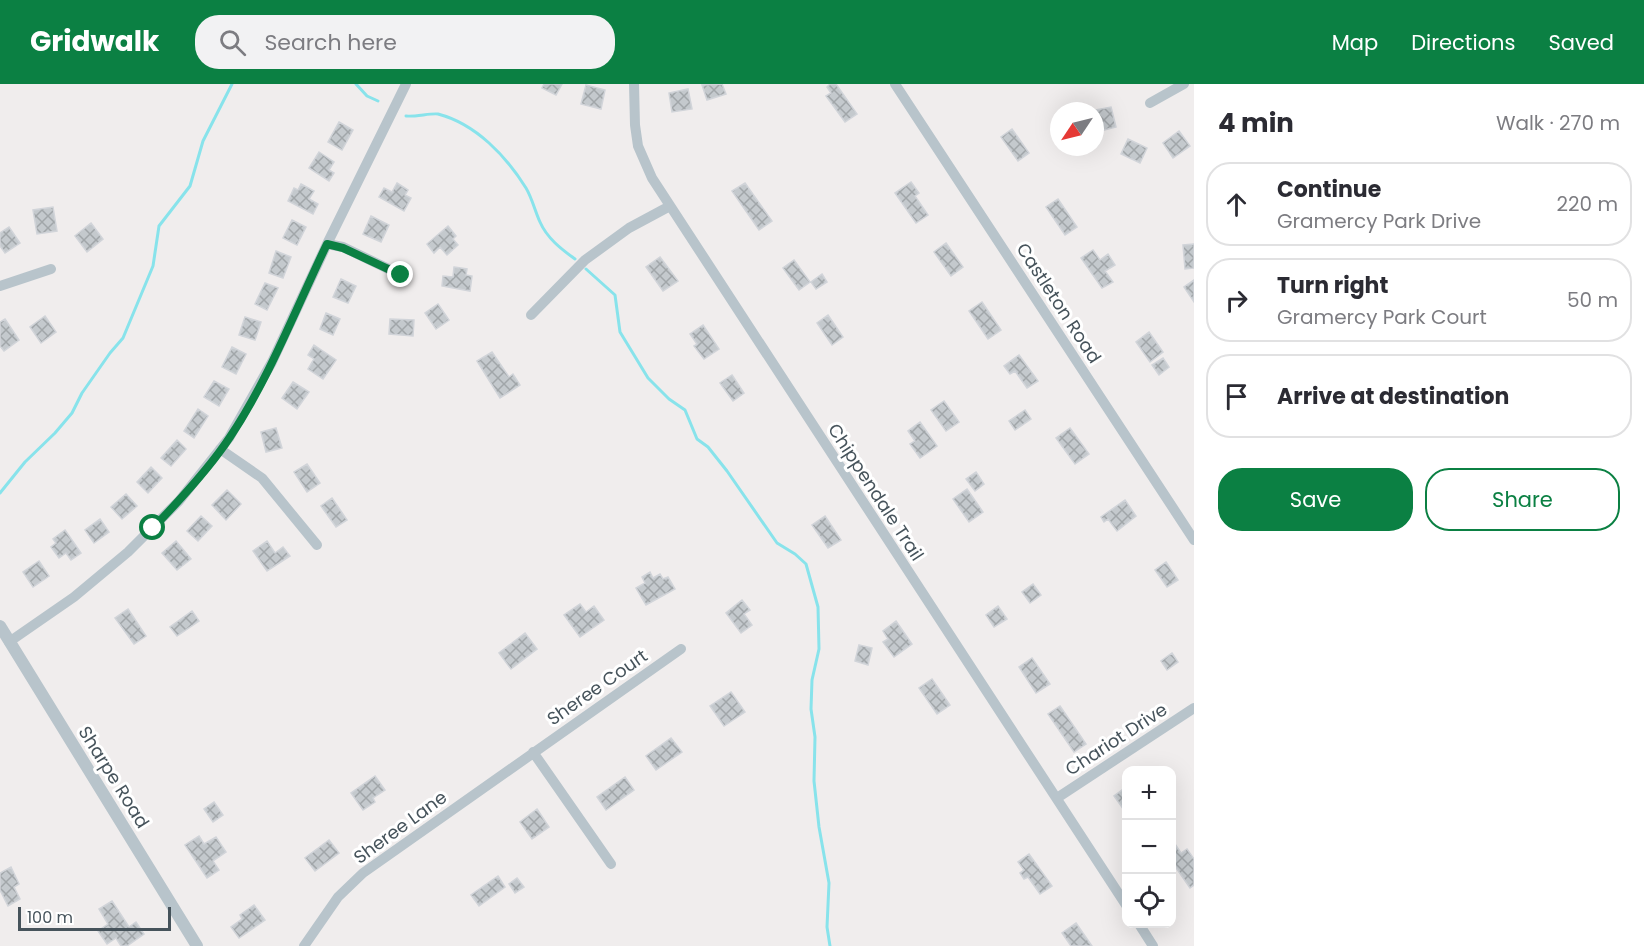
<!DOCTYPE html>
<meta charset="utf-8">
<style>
body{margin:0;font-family:Poppins,sans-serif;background:#f2f2f3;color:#2b2b33}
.controls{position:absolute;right:18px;bottom:18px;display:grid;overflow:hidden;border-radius:12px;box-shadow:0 6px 24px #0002}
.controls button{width:54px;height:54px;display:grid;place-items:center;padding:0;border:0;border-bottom:2px solid #e1e1e2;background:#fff;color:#2b2b33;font:30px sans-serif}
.compass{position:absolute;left:1050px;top:18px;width:54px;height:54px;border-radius:50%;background:#fff;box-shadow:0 6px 24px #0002;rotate:235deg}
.scale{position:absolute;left:18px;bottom:15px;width:153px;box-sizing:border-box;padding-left:6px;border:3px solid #46535b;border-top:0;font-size:16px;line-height:21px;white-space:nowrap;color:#46535b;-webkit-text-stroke:4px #fff;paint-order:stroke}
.stop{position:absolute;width:18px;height:18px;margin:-14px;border:4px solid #0b8043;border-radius:50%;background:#fff}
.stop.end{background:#0b8043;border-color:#fff;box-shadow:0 2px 6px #0008}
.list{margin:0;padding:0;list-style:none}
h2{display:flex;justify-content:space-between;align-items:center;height:78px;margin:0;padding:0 24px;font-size:26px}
h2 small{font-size:20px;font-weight:400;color:#7c7c81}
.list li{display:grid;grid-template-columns:39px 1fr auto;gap:18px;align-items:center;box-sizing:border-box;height:84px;margin:0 12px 12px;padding:0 12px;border:2px solid #e1e1e2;border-radius:24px}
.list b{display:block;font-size:22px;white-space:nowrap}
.list p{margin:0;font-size:20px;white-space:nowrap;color:#7c7c81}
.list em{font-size:20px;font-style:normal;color:#7c7c81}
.actions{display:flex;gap:12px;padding:18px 24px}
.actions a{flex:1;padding:14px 0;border:2px solid #0b8043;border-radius:24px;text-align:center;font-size:21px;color:#0b8043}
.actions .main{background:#0b8043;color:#fff}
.icon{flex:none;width:33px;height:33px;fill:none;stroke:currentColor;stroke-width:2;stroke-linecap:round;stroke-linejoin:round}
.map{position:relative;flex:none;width:1194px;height:862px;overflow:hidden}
header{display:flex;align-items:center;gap:36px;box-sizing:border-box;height:84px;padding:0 30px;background:#0b8043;color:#fff}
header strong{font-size:28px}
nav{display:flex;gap:33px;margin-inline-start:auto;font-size:21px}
.search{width:420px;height:54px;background:#f2f2f3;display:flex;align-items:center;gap:15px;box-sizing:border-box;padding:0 21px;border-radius:24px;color:#7c7c81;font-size:22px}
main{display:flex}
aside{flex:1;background:#fff}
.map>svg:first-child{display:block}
</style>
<header>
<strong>Gridwalk</strong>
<div class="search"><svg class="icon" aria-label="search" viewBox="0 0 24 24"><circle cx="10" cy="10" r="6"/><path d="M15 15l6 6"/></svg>Search here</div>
<nav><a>Map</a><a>Directions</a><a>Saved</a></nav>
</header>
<main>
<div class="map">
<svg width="1194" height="862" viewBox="0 0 1194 862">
<defs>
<pattern id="building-cross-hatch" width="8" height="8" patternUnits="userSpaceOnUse" patternTransform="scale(1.5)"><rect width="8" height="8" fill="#c4c9cd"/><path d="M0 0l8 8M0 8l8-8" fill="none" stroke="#a1a6a9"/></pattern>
</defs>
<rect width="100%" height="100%" fill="#f0eded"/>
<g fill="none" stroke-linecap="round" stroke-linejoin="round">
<!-- stream -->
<path stroke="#88e3eb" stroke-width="3" d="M356,0l11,12 11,5
M406,32c9,1 25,-3 32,-2 38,10 68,42 88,74 6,10 9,23 14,34 7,16 21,27 35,37
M586,185l29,26 5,37 28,46 21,21 16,11 12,29 11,8 19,24 50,72 18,11 11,10 12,43 1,42 -7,31 -1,29 4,28 -1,44 5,46 10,56 -2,44 3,19
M0,409l25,-31 30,-29 17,-20 10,-20 28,-40 13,-15 30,-72 6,-40 31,-40 13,-45 29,-57"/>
</g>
<!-- building -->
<path fill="url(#building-cross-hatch)" stroke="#d1d4d9" stroke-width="1.5" d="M544,0h18l-6,11 -14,-7z
M722,0l4,10 -19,6 -5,-15z
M830,0h6l21,30 -12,8 -19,-26 5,-3 -4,-6z
M586,1l19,5 -4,19 -20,-5z
M688,5l4,20 -20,3 -3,-19z
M1111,23l5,20 -16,4 -5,-21z
M339,38l14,8 -11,20 -14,-8z
M1012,45l17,24 -11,8 -17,-24z
M1179,47l11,15 -17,12 -10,-15z
M1128,55l19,9 -7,15 -19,-9z
M319,68l15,10 -5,8 5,3 -5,8 -20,-13z
M911,98l8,11 -4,3 13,19 -12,8 -21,-30z
M397,99l11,7 -3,5 6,3 -7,13 -25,-14 5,-9 8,4z
M745,99l27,38 -13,9 -27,-39z
M301,100l13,7 -5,8 9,5 -5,10 -25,-13 6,-13 4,2z
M1058,115l19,28 -12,8 -19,-28z
M53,123l4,24 -20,3 -4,-24z
M371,132l18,9 -8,17 -18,-8z
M292,136l14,7 -9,18 -14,-7z
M91,139l12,16 -16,13 -12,-16z
M448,142l8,10 -3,3 5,6 -11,10 -7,-8 -6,6 -7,-9z
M9,143l11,16 -15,10 -5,-7v-13z
M946,159l17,24 -12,9 -17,-24z
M1194,160v24l-9,1 -2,-24z
M1093,166l7,10 8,-6 7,11 -10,6 8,11 -11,6 -21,-30z
M276,167l15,6 -8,21 -14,-5z
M660,173l18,24 -15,10 -17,-24z
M794,176l16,22 -11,8 -16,-22z
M454,183l13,2 -1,6 6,1 -2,15 -28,-5 1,-10 10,1z
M822,190l5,8 -11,7 -5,-7z
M341,195l15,7 -8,17 -15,-6z
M1194,196v22l-10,-15z
M265,199l13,5 -11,22 -12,-6z
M982,218l19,28 -13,9 -19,-28z
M438,220l11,16 -13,9 -11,-16z
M326,229l14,6 -7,16 -13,-6z
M828,231l15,22 -11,8 -15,-22z
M45,232l11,16 -15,11 -11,-16z
M245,233l16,5 -6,18 -16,-5z
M5,235l14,21 -15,11 -4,-5v-24z
M390,235l24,1 -1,16 -24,-2z
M703,241l16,24 -15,10 -10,-13 3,-2 -7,-10z
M1149,248l14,20 -13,10 -14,-20z
M314,261l22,15 -13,19 -15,-10 6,-10 -6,-4z
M232,263l14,7 -10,20 -14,-7z
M492,268l17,25 4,-3 7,11 -20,13 -23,-37z
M1019,271l19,26 -11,7 -12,-17 -5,3 -6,-8z
M1163,274l6,9 -10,8 -7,-10z
M732,291l12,18 -11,8 -13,-18z
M214,297l15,8 -10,17 -15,-9z
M293,298l16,10 -12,17 -15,-11z
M944,317l15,21 -13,9 -15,-21z
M198,325l10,7 -14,22 -10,-7z
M1025,326l6,9 -16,11 -6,-9z
M920,338l17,24 -17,12 -10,-14 5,-3 -7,-10z
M276,344l6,20 -16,4 -5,-20z
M1070,344l19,26 -14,10 -19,-26z
M177,356l9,9 -15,17 -10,-8z
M307,380l13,19 -13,9 -13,-20z
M151,383l11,11 -14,15 -11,-11z
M976,388l8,12 -9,7 -9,-12z
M967,405l16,23 -14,10 -16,-23z
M227,406l14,14 -15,16 -14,-15z
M126,410l11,12 -15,13 -11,-12z
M332,414l15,22 -11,7 -15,-21z
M1125,416l11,16 -19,15 -9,-12 -4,3 -3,-5z
M201,432l11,10 -14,15 -11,-10z
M825,432l16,24 -13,8 -16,-23z
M100,435l9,13 -15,11 -9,-13z
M65,446l16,23 -10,7 -5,-7 -7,5 -8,-11 5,-4 -3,-4z
M176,457l15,18 -14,11 -15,-17z
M267,457l8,12 8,-6 7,9 -23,15 -14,-20z
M39,477l10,15 -16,11 -10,-15z
M1166,478l12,18 -11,7 -12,-17z
M650,488l3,6 7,-4 3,5 5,-2 7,12 -29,16 -10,-17 9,-5 -3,-6z
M1033,500l8,11 -11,8 -8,-11z
M742,516l8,10 -6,4 8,11 -11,8 -15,-20z
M580,520l6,8 8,-6 10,14 -24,17 -16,-22z
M998,522l9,13 -13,8 -8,-12z
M128,525l18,27 -12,8 -19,-26z
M192,527l7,10 -22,15 -7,-9z
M896,537l16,23 -18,13 -11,-15 5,-3 -5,-8z
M525,549l12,16 -26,20 -12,-16z
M859,561l13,3 -4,17 -13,-4z
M1172,569l6,9 -11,8 -6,-9z
M1032,574l18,26 -14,9 -17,-26z
M932,595l18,26 -13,9 -18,-26z
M731,608l14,20 -21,14 -14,-20z
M1060,622l26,38 -12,8 -26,-38z
M671,654l11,14 -26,18 -10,-14z
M375,692l10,14 -12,8 2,4 -12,8 -12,-17z
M625,693l9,13 -28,20 -9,-13z
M1126,703v26l-12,-17z
M214,718l9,13 -10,7 -9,-13z
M537,725l12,18 -17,12 -12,-17z
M199,752l5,8 12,-7 10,15 -13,9 6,9 -12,8 -22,-33z
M329,756l10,13 -24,18 -10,-13z
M1173,757l8,12 6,-4 7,10v26l-4,3 -18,-26z
M1029,770l23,32 -12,8 -12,-17 -4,2 -4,-6 4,-3 -6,-8z
M11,783l8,17 -5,3 6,12 -12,7 -8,-16v-17z
M498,792l7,11 -26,19 -8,-11z
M517,794l7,9 -9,6 -6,-9z
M112,817l17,26 7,-5 8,12 -17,12h-6l-5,-8 -9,6 -9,-13 10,-7 -9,-15z
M254,821l11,15 -26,18 -8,-11 11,-8 -2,-4z
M1076,839l16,23h-21l-9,-13z"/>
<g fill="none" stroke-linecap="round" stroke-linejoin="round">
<!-- minor -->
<path stroke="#b8c4cb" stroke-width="10" d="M634,0l1,41 3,21 14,32 474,727
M895,0l299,456
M1150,19l34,-19
M327,160l16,3 58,28
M0,202l51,-17
M531,231l54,-55 44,-32 41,-22
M220,365l42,29 55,67
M9,558l65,-45 54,-45 51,-51 50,-63 43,-76 55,-118 79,-160
M533,668l78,112
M1057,714l137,-90
M1139,840l14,22
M304,862l34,-49 25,-24 318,-224"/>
<!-- tertiary -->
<path stroke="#b8c4cb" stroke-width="12" d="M0,542l197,320"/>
</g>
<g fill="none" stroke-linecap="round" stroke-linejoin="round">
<!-- route -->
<path stroke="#0b8043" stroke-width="8" d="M153,444c27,-28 56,-59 77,-91 40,-60 66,-129 97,-193l16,4 58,27"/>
</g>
<g text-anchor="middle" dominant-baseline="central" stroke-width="6" stroke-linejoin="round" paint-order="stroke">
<!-- street labels -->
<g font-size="18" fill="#46535b" stroke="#fff">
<text transform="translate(1059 219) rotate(57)">Castleton Road</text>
<text transform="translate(876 408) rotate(57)">Chippendale Trail</text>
<text transform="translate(597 603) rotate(-35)">Sheree Court</text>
<text transform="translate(1116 655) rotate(-33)">Chariot Drive</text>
<text transform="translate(114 693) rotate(58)">Sharpe Road</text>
<text transform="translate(400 743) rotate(-36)">Sheree Lane</text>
</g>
</g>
</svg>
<div class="controls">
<button>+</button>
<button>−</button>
<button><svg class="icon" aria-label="locate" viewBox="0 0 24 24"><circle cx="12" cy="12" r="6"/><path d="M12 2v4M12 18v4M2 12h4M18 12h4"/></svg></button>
</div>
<svg class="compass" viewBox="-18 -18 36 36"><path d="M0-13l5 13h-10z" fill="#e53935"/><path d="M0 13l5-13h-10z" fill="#7c7c81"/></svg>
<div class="scale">100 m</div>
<div class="stop" style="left:153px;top:444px"></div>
<div class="stop end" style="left:401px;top:191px"></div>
</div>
<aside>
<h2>4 min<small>Walk · 270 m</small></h2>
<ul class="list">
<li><svg class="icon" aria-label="ahead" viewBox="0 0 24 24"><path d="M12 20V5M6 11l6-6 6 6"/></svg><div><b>Continue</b><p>Gramercy Park Drive</p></div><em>220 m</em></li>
<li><svg class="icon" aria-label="right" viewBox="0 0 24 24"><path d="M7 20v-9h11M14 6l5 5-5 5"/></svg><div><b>Turn right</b><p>Gramercy Park Court</p></div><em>50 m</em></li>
<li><svg class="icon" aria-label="arrive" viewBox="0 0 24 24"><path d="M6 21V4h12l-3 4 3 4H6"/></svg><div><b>Arrive at destination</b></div></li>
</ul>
<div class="actions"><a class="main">Save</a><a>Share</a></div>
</aside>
</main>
